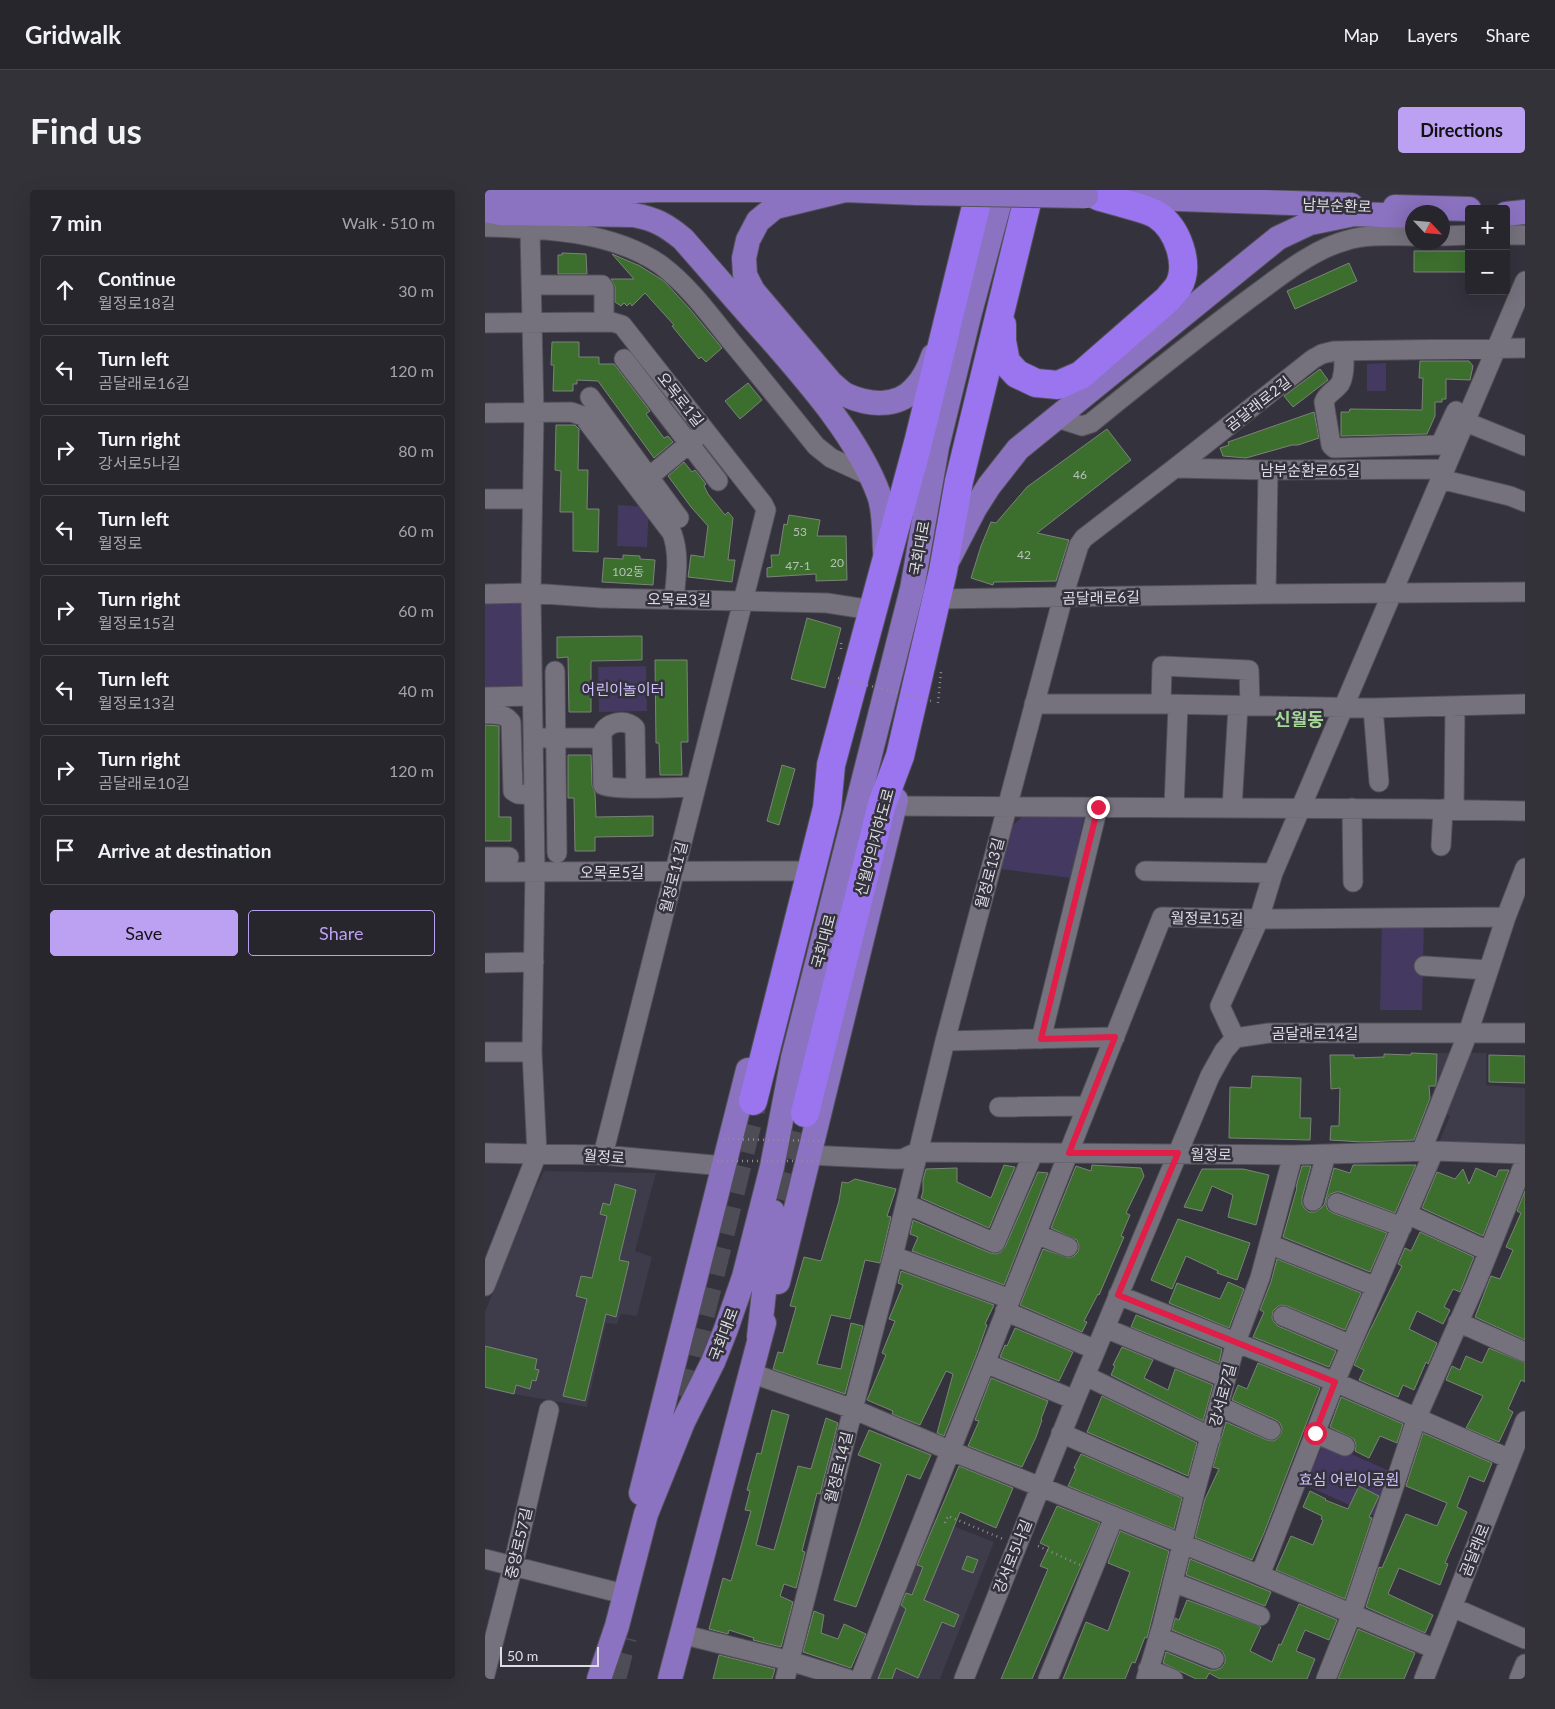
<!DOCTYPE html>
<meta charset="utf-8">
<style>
body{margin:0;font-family:Lato,"Noto Sans KR",sans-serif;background:#333239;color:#f1f3f6}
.controls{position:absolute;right:15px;top:15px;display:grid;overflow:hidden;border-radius:5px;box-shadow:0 5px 20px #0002}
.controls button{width:45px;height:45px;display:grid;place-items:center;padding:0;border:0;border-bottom:1px solid #434349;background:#27262d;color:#f1f3f6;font:25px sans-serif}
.compass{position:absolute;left:920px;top:15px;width:45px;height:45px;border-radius:50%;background:#27262d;box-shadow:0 5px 20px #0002;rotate:116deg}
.scale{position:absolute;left:15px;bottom:12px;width:99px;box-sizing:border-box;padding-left:5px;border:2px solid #dedde3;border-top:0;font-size:14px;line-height:18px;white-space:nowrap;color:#dedde3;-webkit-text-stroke:4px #34323c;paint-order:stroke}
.stop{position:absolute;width:15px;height:15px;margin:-11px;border:4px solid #e11d48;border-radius:50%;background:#fff}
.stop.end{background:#e11d48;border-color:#fff;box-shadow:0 1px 5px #0008}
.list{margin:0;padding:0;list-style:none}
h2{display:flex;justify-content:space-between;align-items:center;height:65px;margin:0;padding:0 20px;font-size:21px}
h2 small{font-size:16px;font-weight:400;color:#a4a5aa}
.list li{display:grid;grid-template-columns:32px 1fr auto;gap:15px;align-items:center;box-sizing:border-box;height:70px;margin:0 10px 10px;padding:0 10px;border:1px solid #434349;border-radius:5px}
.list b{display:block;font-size:19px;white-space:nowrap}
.list p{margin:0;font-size:16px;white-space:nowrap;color:#a4a5aa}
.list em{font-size:16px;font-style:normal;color:#a4a5aa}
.actions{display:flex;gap:10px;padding:15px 20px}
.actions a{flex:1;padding:11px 0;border:1px solid #bca0f2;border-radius:5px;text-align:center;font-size:18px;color:#bca0f2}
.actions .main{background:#bca0f2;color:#111}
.icon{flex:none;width:28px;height:28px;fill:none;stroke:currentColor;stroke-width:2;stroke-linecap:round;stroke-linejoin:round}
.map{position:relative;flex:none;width:1040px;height:1489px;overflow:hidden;border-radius:5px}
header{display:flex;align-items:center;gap:30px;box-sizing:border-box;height:70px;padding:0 25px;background:#27262d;border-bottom:1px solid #434349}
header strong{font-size:24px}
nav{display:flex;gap:28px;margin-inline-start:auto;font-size:18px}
.intro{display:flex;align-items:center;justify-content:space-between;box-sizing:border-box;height:120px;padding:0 30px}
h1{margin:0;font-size:35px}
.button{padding:12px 22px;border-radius:5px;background:#bca0f2;color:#111;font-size:18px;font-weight:700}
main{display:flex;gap:30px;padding:0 30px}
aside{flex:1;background:#27262d;border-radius:5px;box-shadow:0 5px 20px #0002}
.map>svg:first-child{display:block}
</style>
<header>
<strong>Gridwalk</strong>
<nav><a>Map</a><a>Layers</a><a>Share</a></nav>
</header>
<div class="intro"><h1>Find us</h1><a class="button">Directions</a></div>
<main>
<aside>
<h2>7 min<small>Walk · 510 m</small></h2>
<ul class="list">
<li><svg class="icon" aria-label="ahead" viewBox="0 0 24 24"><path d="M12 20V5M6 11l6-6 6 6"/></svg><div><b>Continue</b><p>월정로18길</p></div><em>30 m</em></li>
<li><svg class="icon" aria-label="left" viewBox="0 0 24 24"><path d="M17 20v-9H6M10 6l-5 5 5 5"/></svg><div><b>Turn left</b><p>곰달래로16길</p></div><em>120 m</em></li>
<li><svg class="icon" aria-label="right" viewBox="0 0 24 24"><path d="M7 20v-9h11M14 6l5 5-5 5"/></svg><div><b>Turn right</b><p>강서로5나길</p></div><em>80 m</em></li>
<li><svg class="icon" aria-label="left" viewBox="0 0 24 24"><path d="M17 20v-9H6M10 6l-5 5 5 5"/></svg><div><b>Turn left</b><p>월정로</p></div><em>60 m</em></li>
<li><svg class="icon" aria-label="right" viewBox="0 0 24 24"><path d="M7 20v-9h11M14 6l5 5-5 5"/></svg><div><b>Turn right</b><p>월정로15길</p></div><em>60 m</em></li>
<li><svg class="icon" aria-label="left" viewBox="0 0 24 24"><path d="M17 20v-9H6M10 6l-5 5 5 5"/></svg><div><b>Turn left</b><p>월정로13길</p></div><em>40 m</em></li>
<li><svg class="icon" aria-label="right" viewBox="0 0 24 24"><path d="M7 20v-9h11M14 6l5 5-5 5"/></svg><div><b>Turn right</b><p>곰달래로10길</p></div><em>120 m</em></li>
<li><svg class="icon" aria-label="arrive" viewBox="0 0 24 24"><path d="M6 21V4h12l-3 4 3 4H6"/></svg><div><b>Arrive at destination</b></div></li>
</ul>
<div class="actions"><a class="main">Save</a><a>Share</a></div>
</aside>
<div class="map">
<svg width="1040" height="1489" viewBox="0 0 1040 1489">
<rect width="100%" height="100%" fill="#34323c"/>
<!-- built -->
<path fill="#3e3b4a" d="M953,863h48v32l39,3v55l-86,-1 11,-26 -18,-9z
M59,981l112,2 -21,78 17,6 -15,59 -16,-2 -4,10 -11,-1 -19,84 -102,-18v-77l49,-121z
M445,1327l64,25 -54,137h-72z"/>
<!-- green -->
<path fill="#443961" d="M901,173v28h-19v-27z
M133,315l31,2 -2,40 -30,-1z
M46,403v103l-46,1v-103z
M161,476l1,45 -48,1 -1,-45z
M539,625l60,2 -13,61 -70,-9 10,-42z
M897,727h42l-2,93h-42z
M839,1252l70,31 -20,43 -69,-31z"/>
<!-- building -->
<path fill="#3c6e2e" stroke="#7b8379" d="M929,61h55v21h-55z
M77,63l24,1 1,20h-29v-19h4z
M127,64l28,12 24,15 25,27 33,40 -16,14 -5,-5 -2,2 -27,-33 2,-1 -29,-32 -13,13 -2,-3 -3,3 -3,-3 -3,3 -6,-4v-15l-4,-8h23z
M864,73l8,18 -62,28 -8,-18z
M67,152h27v15h20v7h15l36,47 -4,3 18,24 4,-2 5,6 -19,16 -56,-77 -21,-1v4h-4v7h-20l1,-26h-3z
M935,171h49l4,5 -3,14 -24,-1v20h-4v3h-7v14l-8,18 -86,2v-24h8l1,-3 72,1 1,-32h-4z
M835,179l8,11 -35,27 -9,-11z
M263,193l14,17 -22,19 -15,-18z
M829,222l5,26 -21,7h-6l-46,13 -23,-2 -3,-8 9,-3 -1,-3z
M71,235h19l4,4 -1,41h10l-1,39h12l-1,43 -25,-1v-39h-13l1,-41 -6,-1z
M622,239l24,31 -94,73 32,7 -13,41 -62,1 -1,3 -22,-7 10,-32 10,-24 5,1 31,-36z
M199,272l8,10 3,-2 11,14 -2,2 4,8 17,21 3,-3 5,6 -5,42h7l-3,22 -44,-5 3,-22 13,2 4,-31 -17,-19 -23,-31z
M304,325l31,5 -3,16h29l1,44 -31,1v-7l-49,3v-9l5,-1 -1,-12h8l5,-31 3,1z
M138,365l17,1v3l15,1 -2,25 -51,-3 2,-24 19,1z
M322,428l34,10 -16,60 -34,-9z
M157,446v24l-51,1v51h-22l-1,-55 -11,1v-21z
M170,470h32l1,82h-7l1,33h-22l-1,-32h-3z
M0,535l14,1v91h12v24h-26z
M83,565h23l1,30 3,8 1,24 57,-1v20l-58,1v14h-20l-1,-53h-6z
M297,575l13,4 -16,56 -12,-4z
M926,863l26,1 -1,30 -1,2h-6l1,12 -16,42 -52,2 -32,-2 1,-14h8l1,-38 -9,1 -1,-34h24v3l30,-1v-3l27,1z
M1004,865l36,1v27l-36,-1z
M767,886l49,2 -1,40h11l-1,22 -81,-2 1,-51 21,1z
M519,975l11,2 -26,61 -68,-30 2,-6v-12l3,-11 31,-1v14l34,16z
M607,975l49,3 3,8 -18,37 4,2 -9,21 3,1 -25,58 -1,-1 -14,27 3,1 -5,10 -62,-27 23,-56 26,9 5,-2 4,-4 1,-6 -2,-6 -26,-12 25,-62 15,5z
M868,975h63l-21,48 -55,-21h-4l-6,2 -3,5 -1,6 2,5 5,3 54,20 -17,39 -87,-35 14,-49 -1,-1 6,-21h9l-9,32v6l3,5 4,3h6l5,-3 4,-4 10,-37 16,5z
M991,978l20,9 3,-7h10l-26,66 -61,-28 15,-36 18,7 8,-10 6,15z
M717,979h41l26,6 -13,50 -28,-8 5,-22 -21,-9 -10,25 -18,-4z
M553,982l10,1 -44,112 -92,-34 6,-14 -8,-3 3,-14 77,33 6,1 5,-2 4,-5z
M370,989l41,10 -9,27 4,1 -11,46 -15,-3 -15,59 -19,-4 -14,49 24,5 10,-46 12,3 -18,68 -72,-25 5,-17 5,1 13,-46 -6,-1 14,-49 17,4 18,-60 3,-19 6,1z
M130,994l21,6 -17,70 10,2 -13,55 -10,-3 -21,87 -22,-5 24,-97 -11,-3 5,-20 11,2 15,-62 -7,-2 3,-11 7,2z
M1040,1001v149l-50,-23 16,-41 9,3 13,-29 -7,-3 15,-34 -4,-2z
M693,1029l72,24 -13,37 -20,-7 1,-2 -32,-15 -14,33 -21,-9z
M935,1042l54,25 -14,35 -7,-3 -9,18 6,3 -7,14 -26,-13 -8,18 28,14 -9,21 -2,-2 -12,28 -11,-5 -5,12 -39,-17 5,-10 -10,-5 15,-33 33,-66 -4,-2 7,-16 6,3z
M792,1069l84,34 -16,37 -58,-24 -6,-1 -4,2 -4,4 -1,7 2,4 4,4 58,25 -7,16 -76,-30 11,-25 -4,-2 11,-28z
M416,1081l93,34 -9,19 2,1 -10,28 -33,83 -7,-3 16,-59 -7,-3 -26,54 -28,-11 1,-3 -26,-11 19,-45 -4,-2 13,-32 -6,-2 14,-34 -5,-2z
M743,1092l16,7 -15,39 -60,-25 8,-20 43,16z
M651,1125l86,34 -3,14 -88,-36z
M530,1138l58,24 -14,29 -59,-24 5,-12 2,1z
M0,1156l52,13 -2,10 4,1 -3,11 -4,-1 -2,9 -14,-4 -2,9 -29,-7z
M637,1157l31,13 -9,18 24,12 7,-21 38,16 -10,36 -92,-46 4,-9 -2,-1z
M1004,1158l36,15v19l-4,-2 -13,29 5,3 -14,30 -33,-14 17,-32 -37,-16 6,-14 8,4 6,-14 16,7z
M773,1173l62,25 -56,145 -12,27 -57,-23 10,-38 14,-30 -6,-2 13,-45 41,18 6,1 4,-2 4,-5 1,-6 -2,-5 -4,-3 -44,-20 6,-15 9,4z
M506,1188l57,23 -7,18 1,1 -6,17 -14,30 -54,-21 11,-25 -4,-1z
M617,1206l95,47 -9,33 -101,-44z
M856,1207l62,27 -6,19 -17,-7 -11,22 -14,-7 1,-6 -2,-6 -24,-12z
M287,1220l17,5 -33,130 18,5 24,-84 13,3 15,-51 12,5 -18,71 -3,-1 -15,58 3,1 -9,36 -12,-4 -4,12 13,6 -12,45 -28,-7 1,-2 -25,-8 -1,4 -19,-5 14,-51 8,3 20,-70 -6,-1 5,-19 -3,-1 10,-37 4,1z
M384,1240l62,25 -11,24 -13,-5 -51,133 -22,-7 47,-136 -23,-9z
M938,1243l69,30 -8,19 -15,-6 -12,31 10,5 -22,51 3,1 -8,21 -41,-17 -11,26 45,21 -8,18 -59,-26 13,-40 3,1 24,-54 31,12 10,-23 -41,-17z
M596,1264l101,44 -8,31 -106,-43 8,-17 -2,-1z
M474,1276l54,22 -17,40 -36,-16 -36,88 35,15 -5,12 -12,-5 -24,56 -22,-10 -4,11h-14l28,-70 -5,-4 5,-12 6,2 11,-28 -6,-2z
M874,1296l20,10 -10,21 3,1 -27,81 -69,-29 15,-34 22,9 10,-25 -2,-1 1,-3 -19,-9 7,-16 16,8 -1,1 23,9z
M572,1316l43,17 -68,156h-31l47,-110 -8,-3 9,-19 -9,-4z
M635,1341l49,20 -22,87 -2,-1 -10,26 -3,-1 -7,17h-62l23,-57 22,9 22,-59 -22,-9z
M482,1366l11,4 -5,13 -11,-4z
M705,1369l81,33 -6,14 -79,-31z
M702,1410l74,27 -11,24 22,11 7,-18 2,1 18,-41 38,16 -8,20 -24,-10 -9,21 19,8 -8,20h-87l-11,-6 -3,6h-10l-33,-16 3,-11 44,18h6l5,-2 4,-5v-6l-2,-5 -4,-3 -47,-19 3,-12 4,2z
M329,1421l10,4 -3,18 17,6 6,-15 22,10 -15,34 -48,-16z
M873,1439l57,24 -11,26h-66z
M234,1465l56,14 -3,10h-59z"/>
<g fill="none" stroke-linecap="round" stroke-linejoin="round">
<!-- highway-tunnel -->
<path stroke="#4e4c55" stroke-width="28" stroke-dasharray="28 14" stroke-linecap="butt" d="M287,1051l33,-128
M186,1247l82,-336
M127,1489l11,-42"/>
<defs>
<path id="minor" d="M0,37c56,1 128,4 176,38 27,20 48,49 69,75 29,35 58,71 86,106l15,12 39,18
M1021,45h19
M958,46l26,-1
M46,95h71l2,3v34
M0,133l127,-1 10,3 141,179 3,6 -163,645
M859,161c0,10 1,24 -4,33 -5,7 -13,9 -16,18l7,43 3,3 105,-3 3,-4 14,-30
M139,169l94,122
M105,207l89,121
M0,223l86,-1 12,4 89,117c8,22 4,44 2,66
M572,228l25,8 9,-3c53,-43 107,-86 162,-127 29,-21 60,-47 95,-56 20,-6 43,-4 65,-4
M981,232l59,24
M690,278l93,2 176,-1
M164,287l49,-41
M955,289l70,17 15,6
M0,309h47
M0,404l46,-1 70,5 226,5 45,7
M781,404l2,-124
M451,409l330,-5 259,-2
M70,481l2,182
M0,507l46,-1
M549,514h127l212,4 152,-4
M676,514l1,-38 87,4 1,36
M888,518l6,74
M0,524c11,0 19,-1 26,8l2,69 5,3 16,1
M58,548h59
M151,598l-1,-60c-10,-10 -28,-6 -33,6l1,51c11,6 76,2 92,2
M411,616l526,3 103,2
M689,617l4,-101
M747,618l6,-101
M867,618l1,74
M969,619l1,-103
M956,656l2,-37
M0,667h24
M660,681l128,2
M0,682l313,-1
M0,773l49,-1
M939,776l64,4
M750,848l-15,-32 39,-87 14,-46 252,-592
M556,849l57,-232
M460,851l170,-4
M0,862h47
M514,917l88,-1
M936,962l47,-119 38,-116 19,-49
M0,963l118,2 121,11
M324,965l83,4h10l15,-7 376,3 141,-4 91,3
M828,1011l13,-46
M852,1013l65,24
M421,1014l89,39 38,-89
M922,1024l81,37
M551,1044l32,13
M784,1054l107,43
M408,1066l117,43
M0,1096l52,-132 -5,-102 3,-181 -4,-278 3,-180 -4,-184
M633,1105l217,87 175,77
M520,1121l91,39
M798,1126l68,29
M973,1132l67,30
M620,1138l121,50
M500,1173l90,37
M266,1183l102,36 98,42 309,124 175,74
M601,1186l125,61
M734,1216l52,24
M576,1243l134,59
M830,1243l30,13
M0,1369l131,33
M775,1385l75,-193 99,-231
M688,1392l87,34
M967,1417l73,32
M196,1444l109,27 58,18
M674,1447l55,22
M663,1479l25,10
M0,1485l28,-109 36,-156
M300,1489l68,-270 40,-153 52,-215 118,-444 16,-52 5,-7 91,-70 138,-109 9,-5 12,-3 191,-3
M375,1489l302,-762 97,2 247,-2
M479,1489l111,-279 135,-324 14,-25 11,-13 34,-5h256
M563,1489l66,-162
M661,1489l16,-53 33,-134 41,-150 24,-64 33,-123
M841,1489l26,-66 65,-196 59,-134 49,-122
M939,1489l101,-258
M1034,1489l6,-15"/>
<path id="major" d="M360,0l-70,17 -17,14 -10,19 -4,18 1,17 8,16 78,92c5,4 10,9 15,12 22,10 51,13 68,-6 9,-9 15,-21 19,-33
M635,7l231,8
M0,8l171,-8h189l73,3
M910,17l74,2
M0,20l15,3 134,2c21,4 32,10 49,24 29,33 58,67 88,100 39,45 87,99 108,156 6,17 5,38 6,56
M1021,24l19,-2
M464,368l26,-50 14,-22 29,-37 260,-211 32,-15 44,-9 59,2
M293,1092l118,-482
M274,1147l14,-125
M156,1303l107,-423
M114,1489l18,-53 29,-112 37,-92 30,-60 13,-33 18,-52 28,-110 21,-109 119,-469 25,-142 33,-135 33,-122
M185,1489l94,-356"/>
<path id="highway" d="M517,135v16l4,21 11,12 19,9 22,2 23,-10 87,-76c3,-4 7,-8 10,-12 13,-23 -1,-59 -21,-72 -11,-7 -45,-14 -59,-19
M268,911l74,-293 4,-43 87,-322 62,-253
M320,923l77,-309 18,-48 43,-185 16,-90 71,-291"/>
</defs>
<!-- minor casing -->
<use href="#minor" stroke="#525159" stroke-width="21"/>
<!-- major casing -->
<use href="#major" stroke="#525159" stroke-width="26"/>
<!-- highway casing -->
<use href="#highway" stroke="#525159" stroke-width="30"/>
<!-- path -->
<path stroke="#8e8d95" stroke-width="2.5" stroke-dasharray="1 4" stroke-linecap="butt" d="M356,459v-9
M453,513l3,-31
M460,1333l3,-7 55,23
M553,1356l42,19"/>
<!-- minor -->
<use href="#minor" stroke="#75727d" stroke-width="19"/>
<!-- major -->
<use href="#major" stroke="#8c73c1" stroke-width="24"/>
<!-- highway -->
<use href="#highway" stroke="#9b74ef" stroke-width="28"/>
<defs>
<path id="major-bridge" d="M433,3l168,3"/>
</defs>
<!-- major-bridge casing -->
<use href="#major-bridge" stroke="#525159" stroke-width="26" stroke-linecap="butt"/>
<!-- path-bridge -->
<path stroke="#8e8d95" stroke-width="2.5" stroke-dasharray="1 4" stroke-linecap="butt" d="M353,488l93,23
M238,949l101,2
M232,971h103"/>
<!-- major-bridge -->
<use href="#major-bridge" stroke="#8c73c1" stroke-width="24"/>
</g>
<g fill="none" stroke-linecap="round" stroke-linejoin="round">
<!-- route -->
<path stroke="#e11d48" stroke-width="6" d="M613,617l-57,232 74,-2 -46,116h109l-60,142 217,87 -20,51"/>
</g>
<g text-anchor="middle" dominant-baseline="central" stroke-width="5" stroke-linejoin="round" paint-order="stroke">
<!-- number labels -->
<g font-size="12" fill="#b6c1b6">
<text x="595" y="284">46</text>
<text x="315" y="341">53</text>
<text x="539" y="364">42</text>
<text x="352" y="372">20</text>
<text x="313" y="375">47-1</text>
<text x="143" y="381">102동</text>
</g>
<!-- street labels -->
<g font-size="15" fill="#dedde3" stroke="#34323c">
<text transform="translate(852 15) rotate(2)">남부순환로</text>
<text transform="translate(196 209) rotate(52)">오목로1길</text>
<text transform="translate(773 213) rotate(-38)">곰달래로2길</text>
<text x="825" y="280">남부순환로65길</text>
<text transform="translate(434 358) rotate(-80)">국회대로</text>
<text transform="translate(616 407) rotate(-1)">곰달래로6길</text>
<text transform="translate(194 409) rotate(1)">오목로3길</text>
<text transform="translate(389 652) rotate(-75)">신월여의지하도로</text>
<text x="127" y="682">오목로5길</text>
<text transform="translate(504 683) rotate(-75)">월정로13길</text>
<text transform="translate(188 687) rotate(-76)">월정로11길</text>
<text transform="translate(722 728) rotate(1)">월정로15길</text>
<text transform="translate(338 751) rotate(-75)">국회대로</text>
<text x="830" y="843">곰달래로14길</text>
<text transform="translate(726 964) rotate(1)">월정로</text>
<text transform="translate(119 966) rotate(4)">월정로</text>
<text transform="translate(238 1144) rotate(-69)">국회대로</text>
<text transform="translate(737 1205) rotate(-75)">강서로7길</text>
<text transform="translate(353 1277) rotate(-76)">월정로14길</text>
<text transform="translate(33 1353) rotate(-77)">중앙로57길</text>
<text transform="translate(989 1360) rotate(-68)">곰달래로</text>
<text transform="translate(527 1366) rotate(-68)">강서로5나길</text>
</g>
<!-- park labels -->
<g font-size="15" fill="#d0c1fe" stroke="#34323c">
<text x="138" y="499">어린이놀이터</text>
<text x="864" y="1289">효심 어린이공원</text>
</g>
<!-- quarter labels -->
<g font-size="18" font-weight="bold" fill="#a4d697" stroke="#34323c">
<text x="814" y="529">신월동</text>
</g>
</g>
</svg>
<div class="controls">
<button>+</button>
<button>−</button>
</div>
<svg class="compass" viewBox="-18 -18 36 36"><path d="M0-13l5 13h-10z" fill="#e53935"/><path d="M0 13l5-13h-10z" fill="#a4a5aa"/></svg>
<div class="scale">50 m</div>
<div class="stop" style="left:830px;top:1243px"></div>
<div class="stop end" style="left:613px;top:617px"></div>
</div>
</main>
